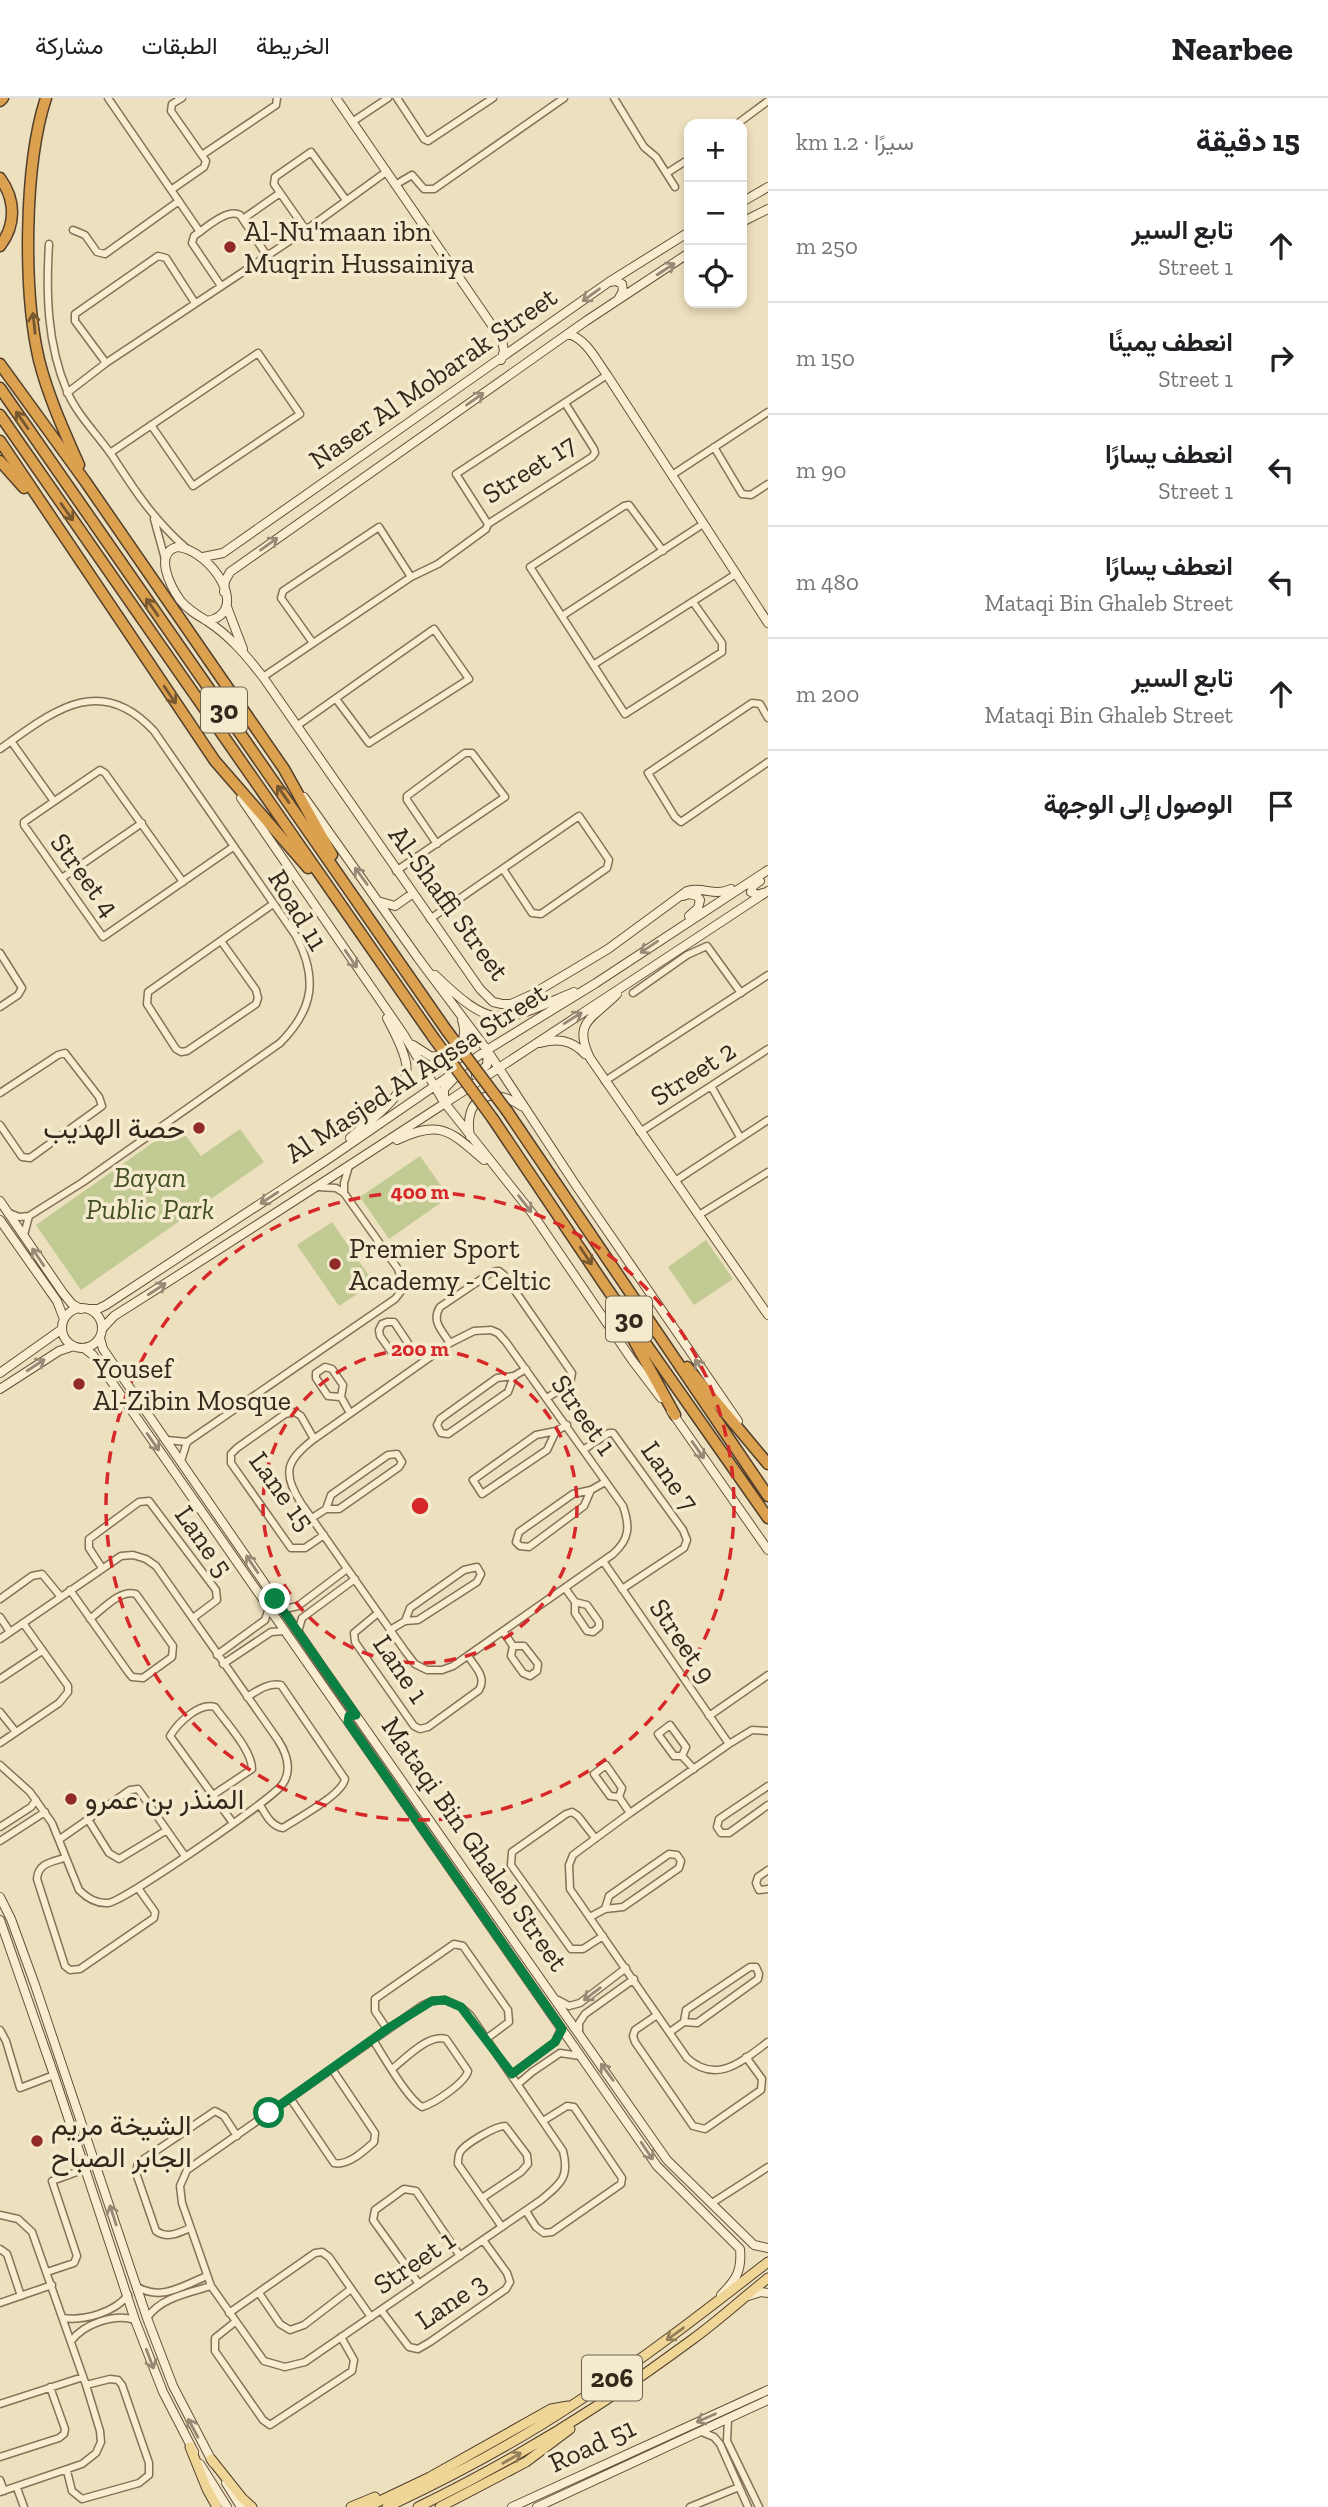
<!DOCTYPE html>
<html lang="ar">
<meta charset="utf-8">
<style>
body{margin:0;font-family:"Zilla Slab",Vazirmatn,serif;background:#f2f2f2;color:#202124;direction:rtl}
.controls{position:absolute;right:21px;top:21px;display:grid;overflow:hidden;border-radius:14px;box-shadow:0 4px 10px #0003}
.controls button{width:63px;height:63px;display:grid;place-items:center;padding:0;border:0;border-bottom:2px solid #e0e0e0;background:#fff;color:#202124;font:35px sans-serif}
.stop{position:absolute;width:21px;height:21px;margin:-16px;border:5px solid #0b8043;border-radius:50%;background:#fff}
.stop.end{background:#0b8043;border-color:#fff;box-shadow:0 2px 7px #0008}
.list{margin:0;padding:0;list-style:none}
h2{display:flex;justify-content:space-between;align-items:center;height:91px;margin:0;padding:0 28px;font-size:30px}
h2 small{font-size:23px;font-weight:400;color:#757577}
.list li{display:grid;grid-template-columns:46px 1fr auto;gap:21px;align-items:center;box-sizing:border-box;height:112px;padding:0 28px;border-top:2px solid #e0e0e0}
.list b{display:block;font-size:26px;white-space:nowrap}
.list p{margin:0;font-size:23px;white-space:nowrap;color:#757577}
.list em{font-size:23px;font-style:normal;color:#757577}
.icon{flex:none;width:38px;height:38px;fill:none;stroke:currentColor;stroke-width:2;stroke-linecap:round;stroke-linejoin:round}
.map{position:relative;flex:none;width:768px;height:2409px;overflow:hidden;direction:ltr}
header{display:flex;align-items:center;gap:42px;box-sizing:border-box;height:98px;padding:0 35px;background:#fff;border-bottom:2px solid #e0e0e0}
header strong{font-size:33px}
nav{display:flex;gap:38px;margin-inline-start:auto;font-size:24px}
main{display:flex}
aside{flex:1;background:#fff}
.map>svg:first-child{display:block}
</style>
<header>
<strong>Nearbee</strong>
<nav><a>الخريطة</a><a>الطبقات</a><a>مشاركة</a></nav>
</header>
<main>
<aside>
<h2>15 دقيقة<small>سيرًا · 1.2 km</small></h2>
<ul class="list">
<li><svg class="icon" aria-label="ahead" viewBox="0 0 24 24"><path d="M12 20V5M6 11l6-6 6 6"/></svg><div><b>تابع السير</b><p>Street 1</p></div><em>250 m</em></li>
<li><svg class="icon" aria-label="right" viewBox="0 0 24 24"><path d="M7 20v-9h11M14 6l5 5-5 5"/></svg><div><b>انعطف يمينًا</b><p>Street 1</p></div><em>150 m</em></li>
<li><svg class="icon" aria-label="left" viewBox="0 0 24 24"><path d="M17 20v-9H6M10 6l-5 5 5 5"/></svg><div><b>انعطف يسارًا</b><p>Street 1</p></div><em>90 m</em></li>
<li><svg class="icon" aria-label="left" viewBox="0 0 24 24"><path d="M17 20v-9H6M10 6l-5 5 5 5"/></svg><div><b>انعطف يسارًا</b><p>Mataqi Bin Ghaleb Street</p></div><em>480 m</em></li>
<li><svg class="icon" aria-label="ahead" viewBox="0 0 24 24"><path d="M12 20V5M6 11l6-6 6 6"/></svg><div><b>تابع السير</b><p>Mataqi Bin Ghaleb Street</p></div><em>200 m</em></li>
<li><svg class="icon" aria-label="arrive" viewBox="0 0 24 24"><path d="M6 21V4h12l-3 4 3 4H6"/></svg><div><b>الوصول إلى الوجهة</b></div></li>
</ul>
</aside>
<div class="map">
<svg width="768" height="2409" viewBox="0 0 768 2409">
<rect width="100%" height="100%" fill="#ede0be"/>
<!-- green -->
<path fill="#c2ca93" d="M178,1027l23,31 39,-27 24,33 -183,128 -45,-65z
M420,1058l29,41 -60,42 -29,-42z
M332,1124l42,61 -35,23 -42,-61z
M706,1142l27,39 -39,26 -26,-38z"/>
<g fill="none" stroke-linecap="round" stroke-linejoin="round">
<defs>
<path id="street" d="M108,0l92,134
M397,0l27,41 4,2 65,-43
M614,0l30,49 12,10 19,30
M352,24l36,-24
M737,26l31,-23
M202,57l74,-50 1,-7
M667,75l22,-14
M395,87l17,-10 12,14h10l130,-91
M171,92l33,-23 2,-6 -35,-50 1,-7 10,-6
M243,121l37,-26
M73,132l12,5 12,17 8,2 74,-53
M306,132l-32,-46 1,-7 36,-25 35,48
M49,146c-3,49 -2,100 18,147 10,24 31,44 46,66 22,34 41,63 73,91
M221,188l-29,-43 2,-7c12,-8 33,-28 46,-21l27,41
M106,265l-31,-42v-7l83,-58 8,2 29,45
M67,295l39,-30 200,-133 80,-58
M714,349l28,47 9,1 17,-11
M110,355l148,-100 42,61 -107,72 -42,-61
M672,377l96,-63
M154,421l11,40
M488,426l-32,-50 151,-99
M663,453l-34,-46 -5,1 -94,61 95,147 97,-62v-9l-29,-41
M562,518l141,-92
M313,545l-32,-45 2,-7 96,-64 32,50
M593,567l143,-91
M263,579l148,-100 27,-13 48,-35 2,-5 104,-67 3,-4 -1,-4 -29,-46
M768,620l-8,-14 -8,-1 -104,70 27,44 6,5 87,-60
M298,627l136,-96 35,50 -100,64 -33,-44
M11,643l42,59
M0,651c51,-36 99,-78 154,-18l142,205c22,42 18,73 -16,107l-197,139 -54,34 -10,1 -10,-4
M396,773l109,-74 -33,-44h-7l-58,43v4l30,44
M62,780l80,-55
M183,784l-78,-109 -5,-3 -76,52v3l79,112 130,-90
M430,821l149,-103 30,44 -2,8 -66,46 -9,-1 -29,-44
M221,843l35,49 2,8 -2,6 -69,47 -6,1 -5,-3 -29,-45 1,-12 125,-88
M0,855l22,35 -4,7 -18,12
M633,895l54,-38 20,-9 34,47
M605,983l163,-106
M711,988l29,51
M0,995l58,-38 7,-2 34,44 3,9 -72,52 -8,-1 -22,-32
M640,1034l128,-83
M675,1083l93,-61
M344,1095v-10l5,-17
M699,1117l69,-43
M24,1137l5,-19
M387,1224h7l14,21 -3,10h-13l-12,-17 -1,-6 3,-6z
M491,1232l7,3 8,9 117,164c7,20 7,33 -10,48l-160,112 -11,4h-15l-12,-6 -10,-13 -104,-148c-20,-31 -14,-43 13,-64l136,-96 24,-12z
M450,1245c-8,-12 -19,-22 -10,-36l52,-35 7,-1 5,4 68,98 -2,10 -23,15
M514,1278l-6,16 -60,42 -7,-1 -4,-8 3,-6 57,-41 17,-2 12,-7
M341,1299l-13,-1 -12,-18v-5l9,-6 7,2 11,16 -2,12 9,16
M556,1333l-20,4 -63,45 9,14 65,-44 9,-19 11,-6
M314,1341l-13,-23 -6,-4 -10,2 -48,34 -6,6v9l60,85h14l19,-13
M167,1342l20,2
M583,1352l26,-17h4l70,97 4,10 -3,8 -62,41
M181,1363l6,-19 208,-143 7,-9 -1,-12 -3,-9 -54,-76 -8,-5 -18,-1
M591,1392l-18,4 -54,38 -3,10 4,4 9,1 55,-41 7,-16 14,-8
M312,1420l14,-9h13l60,-42 3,-5 -5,-8 -9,1 -57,40 -5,14
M603,1463l126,183
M102,1470l-13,-20v-9l50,-37 10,-1 67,89 1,10 -24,18
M565,1490l10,14v11l12,18 6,1 6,-5v-5l-12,-17 -12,-3
M70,1492l58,82 4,5 11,1 29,-21 1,-11 -37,-52c-16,-5 -33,15 -46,25
M0,1501l32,-23 10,-2 19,23
M279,1507l10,3 9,-2 49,-37
M378,1515l-24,20 1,9 59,84 6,3 8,-2 51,-37c8,-13 -4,-23 -11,-34
M0,1519l10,15
M390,1532l15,-9 13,-1 59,-38 4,-8 -4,-7 -13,3 -54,38 -5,13
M503,1533l10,15 -2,10 12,17 7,3 7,-5 1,-7 -14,-18h-11
M298,1534l4,-14 53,-39
M0,1541l121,-83 12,-1 13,4 10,7 122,174c9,14 15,30 4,45 -11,15 -159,117 -174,118 -12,1 -21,-5 -29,-13l-27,-67 -22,-31 -30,-27
M217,1557l48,-35 4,-12
M223,1566l48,-32 13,-1
M0,1581l42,-28
M247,1599c10,-6 22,-15 34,-12l64,94c-3,16 -47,39 -62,49 -12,-2 -17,-13 -23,-23
M0,1614l16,20
M709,1618l59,-41
M768,1633l-16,-1 -23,14 -99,69 -57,42 -4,10 1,24 117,169c30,27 55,3 81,-16
M0,1645l59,-40 9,-11v-6l-45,-63
M682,1658l4,-9 -16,-22 -12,9 16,22h8l12,13
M768,1688l-49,33 -2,8 4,6h8l39,-28
M213,1697l39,-26c0,-19 -26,-46 -37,-62 -16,-5 -37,16 -45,29l63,87
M619,1699l-9,-1 -16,-22 12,-9 16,23 -3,9 11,16
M89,1723l20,32 10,6 48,-29
M0,1729l31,-20 5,-7
M595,1740l-17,-22 -6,-4 -6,2 -54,38 -1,13 60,84h12l20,-13
M60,1741l70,-49 8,-1 47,67
M0,1743l45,-29
M64,1760c-12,4 -26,5 -27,21l28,87 5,4 10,-1 74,-51 1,-6 -17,-24
M768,1772l-10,7 -2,6 3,7 9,-1
M590,1819l15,-8 18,-2 56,-39 2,-7 -4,-6 -8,-1 -60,42 -4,13
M445,1902l16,7 9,8 93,136c7,27 -3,33 -22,49l-236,162 -20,5 -21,-6 -53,-75 -29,-83 -2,-17 7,-16 236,-165 9,-4z
M558,1902l11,6 11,-3 46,-35
M657,1917l-22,15 -2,6 2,6 58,84 12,3 56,-39 1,-11 -16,-22
M387,1931l-12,-18v-12l79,-55 9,2 45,64 1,12 -23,17
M0,1932l6,11 14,47 34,-13
M670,1934l14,-10 13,1 61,-44 1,-5 -3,-7h-6l-64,43 -2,12
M579,1935v-10l6,-9 49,-35
M373,1942c11,17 34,58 49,67 13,-4 43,-24 46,-36l-22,-32c-18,-5 -40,19 -54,30
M512,1976l43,-32 6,-13
M518,1986l14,-12 28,-19 20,3
M290,2000l44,65c14,3 30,-12 40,-21l1,-9 -43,-64
M482,2100l39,-26 7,-8 -1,-9 -22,-29c-10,0 -40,18 -45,26 -2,4 -2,8 -2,12l44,63
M712,2105l56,-36
M526,2113l10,16 8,6 8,-1 69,-48 1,-6 -48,-71 -7,-1 -24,15
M0,2117l18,4 14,13 54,153 14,46 1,11 -5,11 -14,11 -82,28
M190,2130c-11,5 -23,11 -34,3l-20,-58 2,-10 77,-52 9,5 13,20
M0,2151l7,5 14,42
M47,2174l27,-9 3,-7 -25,-75 33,-12
M419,2186l-46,-64 2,-10 29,-21 12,2 44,65
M137,2189c25,14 45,-1 70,-11
M259,2195l21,31 10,6 14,-5 47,-36
M0,2205l52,-18
M381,2212l28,37 9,2 12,-7 76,-53 4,-7 -3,-9 -24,-33
M229,2215l86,-60 7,-1 7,5 42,60
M63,2220c22,3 52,-6 65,-23
M147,2220c13,-20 41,-25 64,-32
M235,2224l-20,16v13l48,69 7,5 82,-54 2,-11 -13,-23
M71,2243c13,-17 43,-28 64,-21
M0,2306l83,-27
M728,2321l-1,22 32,66
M702,2334l12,5 6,7 28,63
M0,2359l59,-19 5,-4 1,-5 -15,-42
M67,2373l5,20 10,8 57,-16 10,-8v-12l-27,-78 -4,-5 -8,-1 -24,6
M0,2382l4,11
M17,2390l7,19
M690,2409l49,-20"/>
<path id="secondary" d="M336,0l166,242 2,11 -3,9
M742,104l26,-15
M742,124l26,-13
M609,184l7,-1 6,3 1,7 -4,7
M569,236c18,6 27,26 38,41l161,248
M177,449c33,2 76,65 30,74 -10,-6 -20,-12 -27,-21 -9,-13 -27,-47 -3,-53z
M203,459l20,-4 386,-271 80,-50
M224,494l1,-11 5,-9 356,-251 103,-68
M227,509l16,42
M207,523c23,15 39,34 56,56l217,312 13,13 9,2h9l20,-9 77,-46 79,-58c17,-5 26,6 44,-2
M304,699l114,161 69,92 88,134 163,237
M241,700l163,237 40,67 88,111 100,147 29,38
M760,783l-7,5 -2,6 7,3 5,-2
M683,798l6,-2 8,2 3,4 -2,8 -9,8
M381,804l14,4 17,-12
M435,877c61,59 67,47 139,17
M617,896c-24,25 -45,27 -27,64l178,257
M540,945c18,-5 32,-3 45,11
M413,947l17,11c23,3 40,-13 32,-36
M476,978l11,-11 1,-13
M444,1003v-12l14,-15
M470,1038c-7,-39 21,-51 51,-30
M350,1040c20,-18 62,-45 56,-75 -3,-16 -12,-31 -19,-45
M397,1042c44,-21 53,-9 87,20
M0,1103l63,92 9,11 9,5
M0,1122l57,81 7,18
M62 1230a20 20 0 1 1 40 0a20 20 0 1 1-40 0Z
M88,1211h10l8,-4 221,-145 160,-110 109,-67 172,-113
M102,1231l12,-13c220,-139 437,-282 654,-425
M100,1240l3,11 222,322 342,489 87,85 14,3
M84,1250l9,7 564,811 83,83c2,22 -4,31 -19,46
M0,1275l62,-44
M0,1291l59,-38 15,-5
M671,1313l97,139
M0,1799l11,22 24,66 112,333 26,68 40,77
M0,1822l54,155 81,245 28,72 31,60
M745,2199l16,-5 7,1
M200,2366l27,43
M226,2385l15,24
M512,2409l256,-117
M537,2409l231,-107"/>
<path id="primary" d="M190,2349l17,42 10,18
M211,2361l31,39 10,9
M351,2409l24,-10
M367,2409l63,-30 121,-68 17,-3
M387,2409c64,-30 128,-64 187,-103 67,-43 131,-93 194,-142
M418,2409c97,-47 189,-104 275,-168 26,-19 50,-41 75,-61
M440,2409l86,-45 44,-33"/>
<path id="highway" d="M46,0c-22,67 -23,193 -7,262 9,36 25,71 40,105
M0,3l3,-3
M0,80c16,22 16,47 0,68
M0,266l85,117 199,288 48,86
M0,290l447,643
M0,317l433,622
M0,343l215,320 93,107
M0,363l24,27
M507,1013l261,385
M493,1021l113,168 162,231
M620,1217l55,100
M687,1269l81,97"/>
</defs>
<!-- street casing -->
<use href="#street" stroke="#857157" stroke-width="9"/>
<!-- secondary casing -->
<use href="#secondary" stroke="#66523b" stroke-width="10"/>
<!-- primary casing -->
<use href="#primary" stroke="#523f2c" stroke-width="11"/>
<!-- highway casing -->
<use href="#highway" stroke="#523f2c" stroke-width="13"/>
<!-- street -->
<use href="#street" stroke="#f8edd1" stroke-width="6"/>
<!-- secondary -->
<use href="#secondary" stroke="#f8edd1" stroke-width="8"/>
<!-- primary -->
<use href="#primary" stroke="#f0d696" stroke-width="9"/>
<!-- highway -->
<use href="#highway" stroke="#dca14f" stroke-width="10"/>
<defs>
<path id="highway-bridge" d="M447,933l60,80
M433,939l60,82"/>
</defs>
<!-- highway-bridge casing -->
<use href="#highway-bridge" stroke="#523f2c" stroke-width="13" stroke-linecap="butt"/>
<!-- highway-bridge -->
<use href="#highway-bridge" stroke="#dca14f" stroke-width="10"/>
</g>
<!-- one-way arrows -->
<defs><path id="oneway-shaft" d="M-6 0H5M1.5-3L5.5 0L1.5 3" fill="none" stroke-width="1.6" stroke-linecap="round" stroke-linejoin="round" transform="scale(1.75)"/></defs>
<g stroke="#968a76">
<use href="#oneway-shaft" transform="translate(666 171) rotate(-33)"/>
<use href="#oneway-shaft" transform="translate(591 197) rotate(144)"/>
<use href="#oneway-shaft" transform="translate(475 301) rotate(-35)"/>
<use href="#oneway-shaft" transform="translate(269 446) rotate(-36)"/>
<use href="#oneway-shaft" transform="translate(361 778) rotate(-126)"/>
<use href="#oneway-shaft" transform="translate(649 849) rotate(146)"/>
<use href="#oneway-shaft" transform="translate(351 861) rotate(56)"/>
<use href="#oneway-shaft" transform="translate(573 920) rotate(-32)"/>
<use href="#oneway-shaft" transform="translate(269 1100) rotate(147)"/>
<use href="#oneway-shaft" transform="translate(525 1106) rotate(52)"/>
<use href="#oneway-shaft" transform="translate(38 1159) rotate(-124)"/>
<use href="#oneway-shaft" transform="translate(157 1191) rotate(-33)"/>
<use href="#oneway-shaft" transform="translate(36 1267) rotate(-33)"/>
<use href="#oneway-shaft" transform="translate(701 1270) rotate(-125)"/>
<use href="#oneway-shaft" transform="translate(153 1344) rotate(55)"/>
<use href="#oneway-shaft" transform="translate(698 1352) rotate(55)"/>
<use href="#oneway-shaft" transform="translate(252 1466) rotate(-124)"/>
<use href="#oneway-shaft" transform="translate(592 1896) rotate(143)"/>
<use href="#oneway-shaft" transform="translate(607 1974) rotate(-126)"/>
<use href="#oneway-shaft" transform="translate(647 2053) rotate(56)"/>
<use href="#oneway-shaft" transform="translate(113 2117) rotate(-108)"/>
<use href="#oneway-shaft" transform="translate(150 2261) rotate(69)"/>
<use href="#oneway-shaft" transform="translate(706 2320) rotate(156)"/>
<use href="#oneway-shaft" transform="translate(193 2330) rotate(-118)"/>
</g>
<g stroke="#775830">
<use href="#oneway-shaft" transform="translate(34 225) rotate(-96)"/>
<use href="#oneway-shaft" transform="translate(22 322) rotate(-125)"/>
<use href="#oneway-shaft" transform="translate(67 414) rotate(55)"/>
<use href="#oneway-shaft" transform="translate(152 509) rotate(-125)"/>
<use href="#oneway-shaft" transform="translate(170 597) rotate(56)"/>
<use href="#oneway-shaft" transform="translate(283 696) rotate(-125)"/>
<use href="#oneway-shaft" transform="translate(586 1158) rotate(56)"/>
</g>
<g stroke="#927f59">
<use href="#oneway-shaft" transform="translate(675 2236) rotate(144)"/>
<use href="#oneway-shaft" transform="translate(512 2360) rotate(-30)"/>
</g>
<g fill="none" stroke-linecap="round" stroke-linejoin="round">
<!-- route -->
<path stroke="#0b8043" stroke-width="9" d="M269,2015l118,-84 45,-28 13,-1 16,7 51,67 43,-32 7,-13 -214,-307 1,-6 7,-1 -81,-116"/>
</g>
<!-- distance rings -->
<g fill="none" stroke="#d62828" stroke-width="3.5" stroke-dasharray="12 9">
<circle cx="420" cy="1408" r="157"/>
<circle cx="420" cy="1408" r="314"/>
</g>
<!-- markers -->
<g fill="#922a29" stroke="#f4eace" stroke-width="2.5">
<circle cx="230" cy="149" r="7"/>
<circle cx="199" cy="1030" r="7"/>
<circle cx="335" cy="1166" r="7"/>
<circle cx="79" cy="1286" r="7"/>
<circle cx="71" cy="1701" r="7"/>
<circle cx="37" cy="2043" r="7"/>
</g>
<g text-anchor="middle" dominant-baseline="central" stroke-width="7" stroke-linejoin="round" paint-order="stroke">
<!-- shield labels -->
<g fill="#f4eace" stroke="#6e6251" stroke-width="2">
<rect x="201" y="589.5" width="46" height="45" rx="5"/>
<rect x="606" y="1198.5" width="46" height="45" rx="5"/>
<rect x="582" y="2257.5" width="60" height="45" rx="5"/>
</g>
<g font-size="26" font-weight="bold" fill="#34281c">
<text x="224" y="612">30</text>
<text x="629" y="1221">30</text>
<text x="612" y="2280">206</text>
</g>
<!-- poi labels -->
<g font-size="28" fill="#34281c" stroke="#f4eace" text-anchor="start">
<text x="244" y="133">Al-Nu'maan ibn<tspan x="244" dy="32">Muqrin Hussainiya</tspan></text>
<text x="185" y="1030" text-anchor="end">حصة الهديب</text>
<text x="349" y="1150">Premier Sport<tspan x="349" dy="32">Academy - Celtic</tspan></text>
<text x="93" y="1270">Yousef<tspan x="93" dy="32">Al-Zibin Mosque</tspan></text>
<text x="85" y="1701">المنذر بن عمرو</text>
<text x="51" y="2027">الشيخة مريم<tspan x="51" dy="32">الجابر الصباح</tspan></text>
</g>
<!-- street labels -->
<g font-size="28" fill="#34281c" stroke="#f4eace">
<text transform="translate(433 280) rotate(-35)">Naser Al Mobarak Street</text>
<text transform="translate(529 371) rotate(-32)">Street 17</text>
<text transform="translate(85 777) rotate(54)">Street 4</text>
<text transform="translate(449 805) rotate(54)">Al-Shaffi Street</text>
<text transform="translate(298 812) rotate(59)">Road 11</text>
<text transform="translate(416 975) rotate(-33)">Al Masjed Al Aqssa Street</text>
<text transform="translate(693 975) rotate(-33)">Street 2</text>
<text transform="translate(584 1317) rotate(55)">Street 1</text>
<text transform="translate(670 1378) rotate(55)">Lane 7</text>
<text transform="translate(282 1393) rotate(54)">Lane 15</text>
<text transform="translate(204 1443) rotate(55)">Lane 5</text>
<text transform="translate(683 1543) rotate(56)">Street 9</text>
<text transform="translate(401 1571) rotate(56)">Lane 1</text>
<text transform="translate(475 1746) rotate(55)">Mataqi Bin Ghaleb Street</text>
<text transform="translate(414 2164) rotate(-34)">Street 1</text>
<text transform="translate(451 2203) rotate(-34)">Lane 3</text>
<text transform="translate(592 2347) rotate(-25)">Road 51</text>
</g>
<!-- park labels -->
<g font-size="28" font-style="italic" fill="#445023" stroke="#f4eace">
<text x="150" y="1079">Bayan<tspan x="150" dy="32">Public Park</tspan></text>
</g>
</g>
<circle cx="420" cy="1408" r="10" fill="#d62828" stroke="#f4eace" stroke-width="3.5"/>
<g font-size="21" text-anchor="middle" font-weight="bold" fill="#d62828" stroke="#f4eace" stroke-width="7" stroke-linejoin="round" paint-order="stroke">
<text x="420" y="1101">400 m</text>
<text x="420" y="1258">200 m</text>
</g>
</svg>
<div class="controls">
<button>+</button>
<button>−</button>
<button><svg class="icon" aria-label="locate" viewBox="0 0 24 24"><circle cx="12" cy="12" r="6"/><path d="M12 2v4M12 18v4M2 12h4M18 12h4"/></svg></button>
</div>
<div class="stop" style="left:269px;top:2015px"></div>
<div class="stop end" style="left:275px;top:1501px"></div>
</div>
</main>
